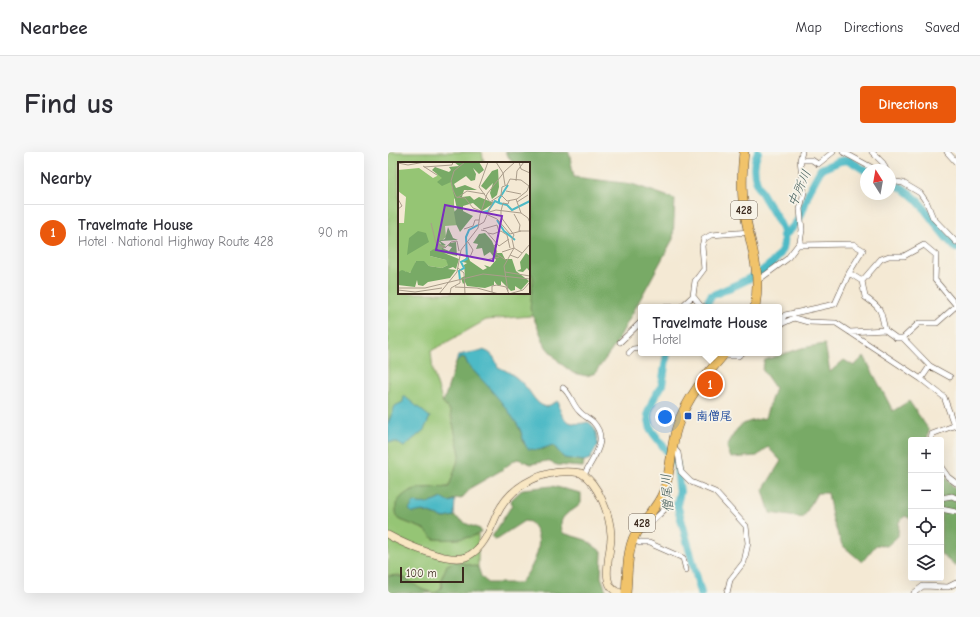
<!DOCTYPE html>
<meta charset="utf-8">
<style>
body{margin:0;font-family:"Comic Neue","Klee One",sans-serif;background:#f7f7f7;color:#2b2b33}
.controls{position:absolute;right:12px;bottom:12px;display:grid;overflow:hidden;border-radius:4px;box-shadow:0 4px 16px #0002}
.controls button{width:36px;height:36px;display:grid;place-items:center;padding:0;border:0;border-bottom:1px solid #e1e1e2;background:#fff;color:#2b2b33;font:20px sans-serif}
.compass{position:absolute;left:472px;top:12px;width:36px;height:36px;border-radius:50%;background:#fff;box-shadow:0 4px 16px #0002;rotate:349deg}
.scale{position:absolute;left:12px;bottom:10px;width:64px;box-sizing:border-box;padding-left:4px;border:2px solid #3b2a1e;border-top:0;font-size:11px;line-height:14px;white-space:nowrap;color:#3b2a1e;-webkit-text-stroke:3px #f7f3e8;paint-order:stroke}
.you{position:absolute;left:277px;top:265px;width:14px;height:14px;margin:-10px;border:3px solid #fff;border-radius:50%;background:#1a73e8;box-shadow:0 0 0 6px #1a73e833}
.badge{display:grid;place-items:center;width:26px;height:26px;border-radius:50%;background:#ea580c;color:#fff;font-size:13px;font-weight:700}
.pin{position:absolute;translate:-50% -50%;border:2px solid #fff;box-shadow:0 1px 4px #0006}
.popup{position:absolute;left:250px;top:152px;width:144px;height:52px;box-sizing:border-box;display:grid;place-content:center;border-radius:4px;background:#fff;filter:drop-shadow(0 1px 3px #0005);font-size:13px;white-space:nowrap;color:#7c7c81}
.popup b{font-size:15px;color:#2b2b33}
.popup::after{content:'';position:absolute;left:50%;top:100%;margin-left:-8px;border:8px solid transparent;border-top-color:#fff}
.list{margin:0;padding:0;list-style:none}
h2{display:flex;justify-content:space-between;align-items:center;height:52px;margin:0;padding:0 16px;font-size:17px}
h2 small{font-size:13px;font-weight:400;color:#7c7c81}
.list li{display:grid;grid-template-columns:26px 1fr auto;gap:12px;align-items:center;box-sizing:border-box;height:56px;padding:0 16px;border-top:1px solid #e1e1e2}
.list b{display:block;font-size:15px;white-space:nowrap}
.list p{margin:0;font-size:13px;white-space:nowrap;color:#7c7c81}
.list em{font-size:13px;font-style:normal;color:#7c7c81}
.icon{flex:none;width:22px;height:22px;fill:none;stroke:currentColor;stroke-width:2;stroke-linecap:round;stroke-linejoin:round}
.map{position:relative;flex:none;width:568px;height:441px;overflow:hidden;border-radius:4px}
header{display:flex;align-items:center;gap:24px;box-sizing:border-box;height:56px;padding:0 20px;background:#fff;border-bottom:1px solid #e1e1e2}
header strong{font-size:19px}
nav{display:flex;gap:22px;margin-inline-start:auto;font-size:14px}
.intro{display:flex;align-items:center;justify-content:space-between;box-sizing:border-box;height:96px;padding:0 24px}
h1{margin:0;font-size:28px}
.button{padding:10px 18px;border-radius:4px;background:#ea580c;color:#fff;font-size:14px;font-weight:700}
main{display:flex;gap:24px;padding:0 24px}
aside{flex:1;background:#fff;border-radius:4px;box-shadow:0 4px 16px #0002}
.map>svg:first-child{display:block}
</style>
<header>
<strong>Nearbee</strong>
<nav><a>Map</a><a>Directions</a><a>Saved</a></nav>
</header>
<div class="intro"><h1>Find us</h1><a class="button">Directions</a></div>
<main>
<aside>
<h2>Nearby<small></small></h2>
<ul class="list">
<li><span class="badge">1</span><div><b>Travelmate House</b><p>Hotel · National Highway Route 428</p></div><em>90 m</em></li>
</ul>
</aside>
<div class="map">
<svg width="568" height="441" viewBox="0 0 568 441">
<rect width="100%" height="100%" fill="#f7f3e8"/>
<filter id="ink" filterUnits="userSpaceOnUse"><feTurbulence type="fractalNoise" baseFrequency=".025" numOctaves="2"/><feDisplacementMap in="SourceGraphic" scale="8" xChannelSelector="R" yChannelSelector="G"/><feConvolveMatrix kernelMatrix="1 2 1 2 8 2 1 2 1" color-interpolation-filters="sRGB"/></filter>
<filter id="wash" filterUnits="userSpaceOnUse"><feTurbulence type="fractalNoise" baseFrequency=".012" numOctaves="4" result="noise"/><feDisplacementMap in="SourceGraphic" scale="16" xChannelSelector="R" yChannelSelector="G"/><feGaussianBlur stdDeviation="0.9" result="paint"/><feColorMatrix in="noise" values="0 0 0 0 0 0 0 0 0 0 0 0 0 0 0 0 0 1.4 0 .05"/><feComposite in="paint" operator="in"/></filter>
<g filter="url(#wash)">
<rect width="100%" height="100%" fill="#f4e9d4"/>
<!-- green -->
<path fill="#95c574" stroke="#687849" d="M0,0h94l2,11h-85v130h130v-79l34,99 -77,7 -55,31 2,21 10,31 7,8 10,43 -11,33c-27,2 -43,-6 -53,26l2,6 26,10 10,10h24l20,-5v33l-23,-6 -13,16 -1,13 -6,3 -19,-5 -17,-13 -11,1z"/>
<!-- forest -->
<path fill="#78aa66" stroke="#5a6a42" d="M117,0h64l5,25 58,7 43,15 -2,40 -59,108 -19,26 -8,3 -14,-3 -13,-10 -14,-16 -16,-38 3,-32 -4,-7v-107h-16z
M437,192l5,28 14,-12 10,6 10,-10 29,55 16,-10 20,29 -2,10h-16v79l-6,-3 -6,6 -1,14 -11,10 -11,-1 -14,17 -20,-17 -9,-24 -5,-28h-11l-14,25 -33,-5 -7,-23 18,-29 -13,-14 -11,9 -26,2 -4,-11c11,-23 13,-24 38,-29l10,-30 -13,-19 3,-9 37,-12z
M74,205l3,1 3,7c22,23 50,46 56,79l20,5 5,-4h4l11,13 20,3 -1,6 -26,-2 -10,-4 -16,3 -13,-5 -3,1 -15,11 -28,16 -11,12 -5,-1 -7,4 -7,-4 -11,5 -12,1 -1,6 27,8 9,-2 13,8 13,5 1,3c-9,8 -35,8 -47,7l-10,-10 -26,-10 -2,-6v-9c13,-21 33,-15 53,-17l11,-33 -10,-43 -7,-8 13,-41z
M553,320l15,18v77l-15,-13z
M164,334l29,7v10c-7,10 -26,10 -18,30l23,7 16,12 -1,25 6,16h-219v-17c23,-3 25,15 47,17l7,-6v-10l5,-12 8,-4 23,6 3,9 6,7h33c14,-16 28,-44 10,-61l-6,-1 -26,17 -3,1 -3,-2 20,-32 -1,-5 12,-11z"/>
<!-- water -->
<path fill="#4dbac6" stroke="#447272" d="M94,198c10,2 13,8 16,17 10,4 19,10 26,18 8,8 11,19 22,22l12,-6c2,3 1,6 2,9 4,15 17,15 28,12 8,4 9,15 10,23l-8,14 -6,2 -20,-3 -11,-13 -14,5 -11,-1c-6,-7 -5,-17 -11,-25 -14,-22 -31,-40 -49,-59l-3,-7 -3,-1 -6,5 2,-6c8,-4 16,-3 24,-6z
M16,244l26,21 -6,13 -20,17 -8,-5h-8v-19l7,-17 8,-4z
M54,346l7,4 6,-2 -1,16 -9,2 -22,-7 -10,2 -4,-3 5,-8c9,3 20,1 28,-4z"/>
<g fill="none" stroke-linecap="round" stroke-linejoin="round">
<!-- river -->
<path stroke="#4dbac6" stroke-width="8" d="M502,30c33,12 41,43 66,66
M395,84c15,-11 19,-22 24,-39 3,-9 9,-19 14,-28l19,-8 9,-1 17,11
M317,155l6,-11c22,-10 49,-19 66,-38 29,-34 -39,-64 -19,-106
M279,201l-5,32 -9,15 -5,13 3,17 25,33 4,29 -3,12 24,89"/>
</g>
</g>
<g filter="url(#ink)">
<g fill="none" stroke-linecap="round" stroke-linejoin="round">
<defs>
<path id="street" d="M455,0l33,18
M484,0l11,11 3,7
M559,0l9,10
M412,8h12l6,4 15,-12
M502,29l13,2 17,10 7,10 6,15 23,24
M411,93l54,-1 10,6 -14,23
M369,129l30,-22 13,-17 2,-12 -2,-21 4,-17 -4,-32 2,-8
M474,129l3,16c18,13 15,12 20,33
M305,144l7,9 5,2
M271,155h14
M293,155l12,-11 2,-15 9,-12 -2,-23 2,-7 7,-4 39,-3
M391,171l6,-8 50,-11 14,-31 13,8 19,-22 8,-3h15l20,-11 12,10 -1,25 21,25
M391,173l15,-7 14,4 28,1 85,56 23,18 10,28
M462,180l35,-2 11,8h7l16,-15h18l19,-17
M515,186l27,28 20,11
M232,190l21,-20
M241,201l4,-4 8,-1
M334,204h16l4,-3
M533,227l9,-13
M175,236c8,6 9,16 16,23 4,5 10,7 14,11 17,18 -1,37 -9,53
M543,288l1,-6 24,-9
M285,295l5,6 3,19 10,10 24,10 31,34 2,17 -4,19 -14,18 -3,13
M553,315l7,10 8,6
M553,346l11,-2 4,2
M553,357l15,3
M255,378l22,-21 3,-19
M245,388l7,3h9l34,15 3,12
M526,441l9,-7 25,1 8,-4"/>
<path id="secondary" d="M0,383c16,9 63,30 80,21 16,-8 22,-27 29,-42 15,-31 50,-47 84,-41 18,11 29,42 30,62 1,17 -14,53 10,58"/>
<path id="highway" d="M356,0c-2,19 -3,37 0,55 5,38 18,59 11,100
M238,441c2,-21 0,-47 13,-65 8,-12 19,-22 24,-35 9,-21 7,-45 14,-66 9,-28 29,-52 48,-74"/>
</defs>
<!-- street casing -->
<use href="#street" stroke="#574739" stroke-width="6"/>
<!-- secondary casing -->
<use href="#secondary" stroke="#574739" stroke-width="8"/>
<!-- highway casing -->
<use href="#highway" stroke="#574739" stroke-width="10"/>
<!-- street -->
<use href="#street" stroke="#fff" stroke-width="5"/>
<!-- secondary -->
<use href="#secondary" stroke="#f9e7c3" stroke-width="7"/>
<!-- highway -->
<use href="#highway" stroke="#f1c36a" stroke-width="9"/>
</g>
</g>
<!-- markers -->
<rect fill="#1a4fb4" stroke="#f7f3e8" stroke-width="1.5" x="296" y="260" width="8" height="8" rx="2"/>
<g text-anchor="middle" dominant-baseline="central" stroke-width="3.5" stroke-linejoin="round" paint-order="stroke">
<!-- shield labels -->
<g fill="#f7f3e8" stroke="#73665b" stroke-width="1">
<rect x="343" y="49" width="26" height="18" rx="3"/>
<rect x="241" y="362" width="26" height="18" rx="3"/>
</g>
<g font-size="11" font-weight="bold" fill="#3b2a1e">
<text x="356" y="58">428</text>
<text x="254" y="371">428</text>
</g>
<!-- transit labels -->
<g font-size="12" font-weight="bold" fill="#164399" stroke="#f7f3e8" text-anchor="start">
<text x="308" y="264">南僧尾</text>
</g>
<!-- water labels -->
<g font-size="13" font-style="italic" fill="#415c59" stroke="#f7f3e8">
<text transform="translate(411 36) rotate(-66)">中所川</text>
<text transform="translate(279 341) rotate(-94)">僧尾川</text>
</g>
</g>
<!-- overview -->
<g transform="translate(10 10)">
<rect width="132" height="132" fill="#f4e9d4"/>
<path d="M21,6l14,10 4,-2 1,-5 15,11 3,15 -2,2v10l5,16 -14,1 1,11 -7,6 7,3 -5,5 -3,-2 -8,2v5l16,4 4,4 -8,4 -13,-2 -6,-5h-7l-3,9 -5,4 -3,-3 -7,1v-49h6l2,-26 -8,-6v-21z" fill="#95c574"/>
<path d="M56,0h25l5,8 -5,4 -6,-6 3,6 -1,6 -4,1 -5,-5 -12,8 2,4 9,-3 12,5h-13l-2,7 8,-1 4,4 5,-3 15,6 -12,8 -9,-8 -10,3v5l10,5 -13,16 -4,-8 -2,-12 3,-3 -6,-27 -9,4 -5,-4 5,-4 -10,-8 3,-3 14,5 2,-2 -2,-3 10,-1zM100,7l1,18 -2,8 -5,4 -2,-6 3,-10 -7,7 -5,-4 11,-15zM50,65l5,11 5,2 -18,1 6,4h-4l-3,-4 6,-2zM20,69l8,2 3,9 -22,13 2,-17zM87,71l7,8 5,12h5l3,6h7l4,12 13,10 -8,9 -6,-4v4l-4,1 -10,-10v4l-3,1 -4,-5v4l-9,3 -18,-2 -2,-4 -2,2 -2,-6 4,-2 -1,-11 3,-2 -4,-1 5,-7 2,6 13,9 4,-2 -3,-3 6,2 6,-7 -6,-8 -6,4 -2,-8 -6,1 2,-5 -5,-1 6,-9zM58,80l1,14 -13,-3 15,6 -3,10 -3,-2 -5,2 8,1 -6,8 -22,4 -5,4 -5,-1 -1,-5 -2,7 -17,-2v-13l4,-2 8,3 6,-12h8l5,5 13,2 6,-3 -2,-5 -16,-4v-5l6,-3 5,3 1,-3 7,3 3,-4 -4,-1 2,-3zM128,91l4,3v16l-3,-4 -4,4 -6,-1 4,-2 -1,-7z" fill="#78aa66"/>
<path fill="none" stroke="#4dbac6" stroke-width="2" d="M101,37l9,-14M101,41l8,2 5,5 18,-9M85,50l5,-1 7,-10 4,2v-4M99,58l7,11 11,9M62,118l-1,-9 5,-3 -3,-6 6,-3 -1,-22 3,-7 9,-5"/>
<path fill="none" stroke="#aa9d8b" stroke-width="1" d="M67,0l-11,9 -3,10 2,9 3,7 9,1 8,10 8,3M90,0l-9,25 11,15 11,-7 1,-8 5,-2 3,-6 11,1 8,6M98,0l7,11M121,0l2,7 9,4M0,1l10,2 17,-3M25,4l14,9M26,5l28,-2 1,-3M105,11l2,12M118,19l1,-10 7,-9M108,29l15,3M103,33l6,6 10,-2 10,-8 3,-8M59,36l10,-7 18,3M0,37l4,7 -4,3M118,37l5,14M119,40l11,-7M103,49v6l13,18 -2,4 2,9 8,5M103,49l2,-8 5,1 1,-3M88,51l10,-3 25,3 7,5 2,5M116,52l6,11 -1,6h11M90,53l9,4 13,15 11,-3M33,61l5,20 9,5 6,-6 6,-1 2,10M81,63l5,-3 9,-21M66,67l9,-3 2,-6h4M85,67l14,-4 2,7M83,68l5,1 13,15 10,-7M90,71l5,1 8,-3 6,4 3,13M70,80l5,8 -3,7M98,82l-2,2 3,6h-4l13,8M104,90l12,-4 -10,18 4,25M112,93l8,3 12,-14M88,98l13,-3M60,106l6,5 1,21M107,110l25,4M57,125l22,1 22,6M0,126h27l58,-14 47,5M0,128l17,2 27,-4M94,130v-6l5,-1 9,2 3,7M41,132l18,-22 4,-22 17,-22 2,-13 7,-21 18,-23 10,-9M52,132l1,-6 9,-5v-4M111,132l14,-4 7,-8"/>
<path fill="#7b2cbf" fill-opacity="0.15" stroke="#7b2cbf" stroke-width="2" d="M47,43l57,11 -9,45 -57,-11z"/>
<rect width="132" height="132" fill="none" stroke="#3b2a1e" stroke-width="2"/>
</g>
</svg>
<div class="controls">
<button>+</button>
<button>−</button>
<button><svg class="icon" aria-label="locate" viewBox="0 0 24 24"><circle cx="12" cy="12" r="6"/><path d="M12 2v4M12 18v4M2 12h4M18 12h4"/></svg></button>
<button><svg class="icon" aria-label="layers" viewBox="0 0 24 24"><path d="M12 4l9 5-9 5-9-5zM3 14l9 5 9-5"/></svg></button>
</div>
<svg class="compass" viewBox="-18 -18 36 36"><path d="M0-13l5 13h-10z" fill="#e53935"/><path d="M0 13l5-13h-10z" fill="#7c7c81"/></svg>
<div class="scale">100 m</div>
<div class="you"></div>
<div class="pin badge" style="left:322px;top:232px">1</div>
<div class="popup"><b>Travelmate House</b>Hotel</div>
</div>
</main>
